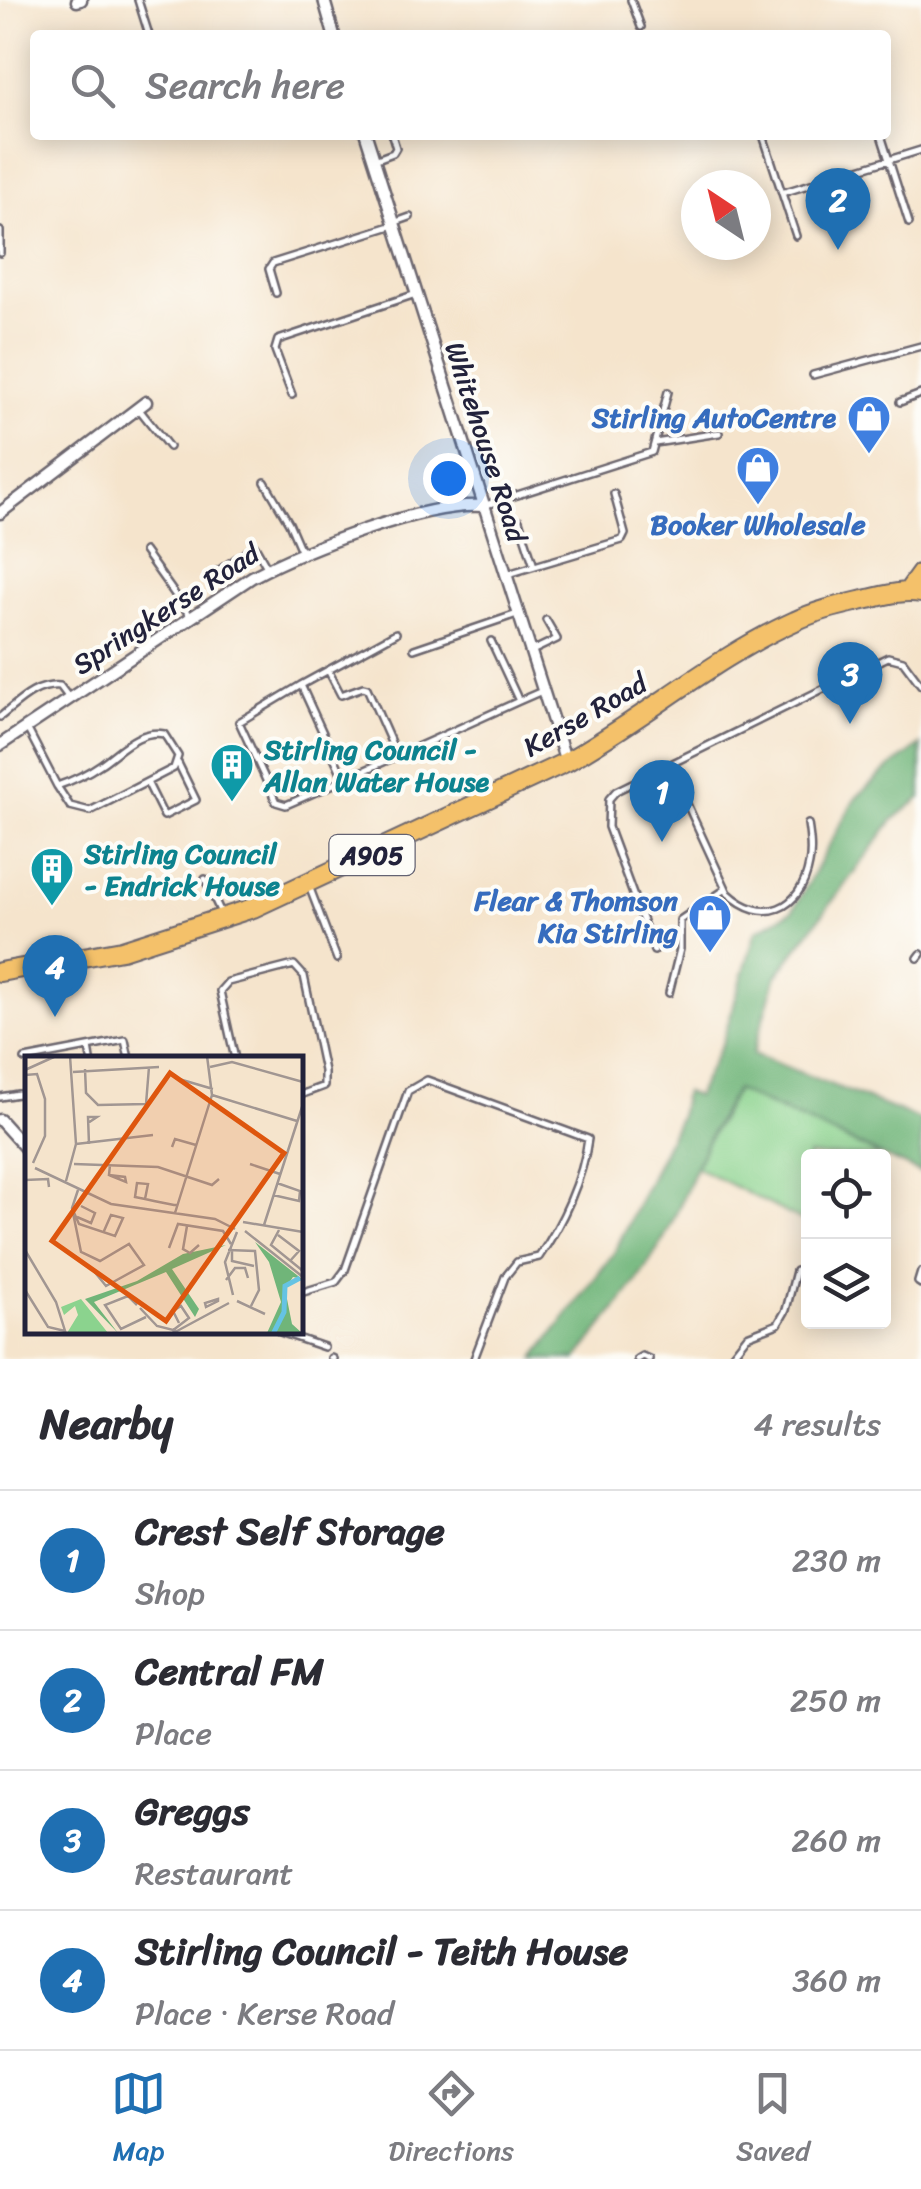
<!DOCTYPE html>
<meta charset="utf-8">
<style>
body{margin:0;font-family:Sriracha,sans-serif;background:#f2f2f3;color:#2b2b33}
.controls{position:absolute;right:30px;bottom:30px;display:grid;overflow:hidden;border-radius:10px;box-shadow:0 5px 25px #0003}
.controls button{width:90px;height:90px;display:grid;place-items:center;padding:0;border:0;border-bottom:2px solid #e1e1e2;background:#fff;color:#2b2b33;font:50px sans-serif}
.compass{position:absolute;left:681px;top:170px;width:90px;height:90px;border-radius:50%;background:#fff;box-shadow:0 5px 25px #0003;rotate:325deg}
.you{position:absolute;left:448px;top:478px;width:35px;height:35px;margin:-25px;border:8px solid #fff;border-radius:50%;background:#1a73e8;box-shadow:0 0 0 15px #1a73e833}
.badge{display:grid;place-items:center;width:65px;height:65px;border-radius:50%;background:#1f6fb2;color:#fff;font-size:32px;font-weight:700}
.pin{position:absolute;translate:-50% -82px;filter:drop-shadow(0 2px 5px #0008)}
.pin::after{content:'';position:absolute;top:52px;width:35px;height:30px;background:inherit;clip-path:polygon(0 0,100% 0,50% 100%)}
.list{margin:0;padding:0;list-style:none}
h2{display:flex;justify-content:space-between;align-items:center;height:130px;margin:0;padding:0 40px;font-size:42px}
h2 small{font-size:32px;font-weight:400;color:#7c7c81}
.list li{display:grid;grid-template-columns:65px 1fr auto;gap:30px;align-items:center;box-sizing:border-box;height:140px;padding:0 40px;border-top:2px solid #e1e1e2}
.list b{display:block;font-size:38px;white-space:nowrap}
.list p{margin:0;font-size:32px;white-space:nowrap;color:#7c7c81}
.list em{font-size:32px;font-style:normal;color:#7c7c81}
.icon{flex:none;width:55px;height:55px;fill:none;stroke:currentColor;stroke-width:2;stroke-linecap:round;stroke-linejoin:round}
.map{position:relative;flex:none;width:921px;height:1359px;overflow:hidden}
.search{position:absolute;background:#fff;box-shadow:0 5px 25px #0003;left:30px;right:30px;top:30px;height:110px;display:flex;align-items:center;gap:25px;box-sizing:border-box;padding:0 35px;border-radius:10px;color:#7c7c81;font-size:38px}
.sheet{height:690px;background:#fff}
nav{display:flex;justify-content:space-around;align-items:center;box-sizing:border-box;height:140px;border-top:2px solid #e1e1e2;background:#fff;font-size:28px;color:#7c7c81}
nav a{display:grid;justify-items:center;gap:5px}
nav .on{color:#1f6fb2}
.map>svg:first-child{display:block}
</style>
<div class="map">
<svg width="921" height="1359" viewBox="0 0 921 1359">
<rect width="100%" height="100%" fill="#fdfcf7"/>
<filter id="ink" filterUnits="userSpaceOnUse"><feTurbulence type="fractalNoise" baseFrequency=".01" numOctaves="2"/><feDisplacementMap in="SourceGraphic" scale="20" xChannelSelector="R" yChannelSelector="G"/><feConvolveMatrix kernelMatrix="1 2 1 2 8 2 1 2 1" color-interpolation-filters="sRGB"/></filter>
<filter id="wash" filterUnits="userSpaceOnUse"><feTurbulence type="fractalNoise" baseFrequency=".0048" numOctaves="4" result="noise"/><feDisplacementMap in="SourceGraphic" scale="40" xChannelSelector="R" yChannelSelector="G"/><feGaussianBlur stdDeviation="2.25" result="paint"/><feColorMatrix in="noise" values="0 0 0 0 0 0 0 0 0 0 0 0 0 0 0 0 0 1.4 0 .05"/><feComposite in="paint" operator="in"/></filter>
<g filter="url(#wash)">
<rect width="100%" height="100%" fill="#f5e4cc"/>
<!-- green -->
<path fill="#8bd38e" stroke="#567a64" stroke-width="2.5" d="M736,1090l146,66h-74v68l-114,-58z"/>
<!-- forest -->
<path fill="#70b579" stroke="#496c5a" stroke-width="2.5" d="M921,745v53l-27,21 -117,156 -24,79 168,66v53l-185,-83c-32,46 -46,99 -72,148 -24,43 -57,82 -87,121h-43l80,-106 65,-135 5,-26 12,4 26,-52 34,-113 37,-21 62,-111 30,-28z"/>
</g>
<g filter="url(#ink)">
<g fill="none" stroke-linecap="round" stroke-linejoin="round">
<defs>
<path id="lane" d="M138,0l11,35
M631,0l10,27
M763,135l33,101
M881,135l28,88
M377,159l16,-6 3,-5 -4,-13
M782,193l139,-43
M396,222l14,-5
M0,231v22
M276,293l-7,-24 4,-6 121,-38
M813,375l108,-29
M292,395l-17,-45 3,-10 138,-46
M900,402l21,-8
M138,408l31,39
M655,443l64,-10
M265,482l24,41 13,30
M486,505l166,-53 16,-60
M519,520l15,46
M144,551l47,66
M508,574l114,-34 3,-6 -11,-40
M208,578l47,-32 13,23
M491,641l28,60
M414,649l103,-35
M532,651l25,-12 -11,-19
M328,670l13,25 22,-8 4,1 30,68
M301,685l95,-52
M0,717c19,-15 35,-33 60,-31l9,12
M27,728l30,58c15,-5 31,-13 44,-22 19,-13 38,-35 63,-30l14,22 -4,12 -84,43 -20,-5 -13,-20
M669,765l59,128c35,33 73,17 81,-29 3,-13 1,-27 -1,-40
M344,779l-43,-94 -62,37 37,80 10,3c78,-34 156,-69 233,-104l23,-10
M148,784l16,32 32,-16 -18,-37
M205,879l17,36
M309,886l28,73
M654,951l-46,-124 1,-28 7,-8 272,-134 15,4 18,24
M918,958l3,-4
M669,993l11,-44v-29l46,-31
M89,1047l2,12
M25,1059l100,-19 4,19
M235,1059l-15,-68 8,-9 66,-17 10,11 20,95v15l-24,9
M0,1097l18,-3 10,3
M921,1272l-3,10 3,2
M300,1293l36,-11 9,-12 63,-179 19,-11 161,59c-5,40 -26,85 -49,118l-22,5 -12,15 -31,82
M280,1332l44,15
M331,1358l2,1
M637,1359l5,-3 7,3
M729,1359l18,-23 31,-12 8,-14 10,-39"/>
<path id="street" d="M324,0l10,35
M77,1l4,-1
M366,135l200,627
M0,513l146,-111
M0,745l252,-168c53,-28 173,-75 231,-71
M0,1120l28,31"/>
<path id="primary" d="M908,591l13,-18
M0,972l122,-22 131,-42 313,-146c78,-43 147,-104 229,-141 23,-11 48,-16 73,-22 18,-4 35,-9 53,-6"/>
</defs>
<!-- lane casing -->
<use href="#lane" stroke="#6c666e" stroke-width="10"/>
<!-- street casing -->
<use href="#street" stroke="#6c666e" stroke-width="15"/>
<!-- primary casing -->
<use href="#primary" stroke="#6c666e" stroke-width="22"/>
<!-- lane -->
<use href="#lane" stroke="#fff" stroke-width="5"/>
<!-- street -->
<use href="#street" stroke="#fff" stroke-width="10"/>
<!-- primary -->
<use href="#primary" stroke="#f4c16a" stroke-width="18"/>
</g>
</g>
<!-- icons -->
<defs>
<symbol id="shop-pin" viewBox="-11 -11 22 30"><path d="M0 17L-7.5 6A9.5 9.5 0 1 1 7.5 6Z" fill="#3f7fe0" stroke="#fdfcf7"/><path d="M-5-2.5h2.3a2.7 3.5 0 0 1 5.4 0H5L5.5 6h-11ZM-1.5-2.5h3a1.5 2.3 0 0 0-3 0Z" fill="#fff"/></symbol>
<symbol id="building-pin" viewBox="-11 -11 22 30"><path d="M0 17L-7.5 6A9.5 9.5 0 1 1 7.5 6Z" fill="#0f9aa8" stroke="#fdfcf7"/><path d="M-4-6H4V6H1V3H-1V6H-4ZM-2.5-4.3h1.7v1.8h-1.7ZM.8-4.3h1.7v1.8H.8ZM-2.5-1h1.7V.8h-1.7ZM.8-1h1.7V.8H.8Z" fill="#fff"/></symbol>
</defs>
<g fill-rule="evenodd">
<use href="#shop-pin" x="844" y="392" width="50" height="68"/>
<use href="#shop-pin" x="733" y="443" width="50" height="68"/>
<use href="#building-pin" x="207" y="740" width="50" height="68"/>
<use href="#building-pin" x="27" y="844" width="50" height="68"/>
<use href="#shop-pin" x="685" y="891" width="50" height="68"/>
</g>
<g text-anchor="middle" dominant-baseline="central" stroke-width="8" stroke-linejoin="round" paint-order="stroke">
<!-- shield labels -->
<rect fill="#fdfcf7" stroke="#646373" stroke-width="2.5" x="329.5" y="835" width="85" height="40" rx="8"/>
<g font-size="25" font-weight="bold" fill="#22223b">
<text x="372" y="855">A905</text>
</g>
<!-- shop labels -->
<g font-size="28" font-weight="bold" fill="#366cbe" stroke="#fdfcf7" text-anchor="end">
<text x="836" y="417">Stirling AutoCentre</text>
<text x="758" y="524" text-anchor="middle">Booker Wholesale</text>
<text x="678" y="900">Flear &amp; Thomson<tspan x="678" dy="32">Kia Stirling</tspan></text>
</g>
<!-- street labels -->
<g font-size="28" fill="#22223b" stroke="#fdfcf7">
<text transform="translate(486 442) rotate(72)">Whitehouse Road</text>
<text transform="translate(166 609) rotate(-33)">Springkerse Road</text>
<text transform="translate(585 715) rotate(-30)">Kerse Road</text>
</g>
<!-- culture labels -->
<g font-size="28" font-weight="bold" fill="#0d838f" stroke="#fdfcf7" text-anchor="start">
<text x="264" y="749">Stirling Council -<tspan x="264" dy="32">Allan Water House</tspan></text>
<text x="84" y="853">Stirling Council<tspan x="84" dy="32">- Endrick House</tspan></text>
</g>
</g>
<!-- overview -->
<g transform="translate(25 1056)">
<rect width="278" height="278" fill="#f5e4cc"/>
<path d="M56,243l27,34h-41l11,-18 -3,-9 -11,9 -3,-8z" fill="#8bd38e"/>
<path d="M230,186l47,37 -9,-2 -8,12 7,35 10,9h-35l14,-31 -12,-40zM201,189l-54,24 27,40 -4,8 -29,-45 -72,30 24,31 -33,-34 52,-18 46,-27z" fill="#70b579"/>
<path fill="none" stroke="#65c3e3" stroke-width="5" d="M248,278l11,-22 1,-26 15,-8"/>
<path fill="none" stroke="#a19692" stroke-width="2.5" d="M185,11l22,-5 71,20M60,13l1,24 12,12 48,-1 3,-37M0,14l31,-14M48,16l86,-5M0,19l12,-1 8,25v37l-12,27M154,23l34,10M187,39l85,26M63,67l9,-6h-9l1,27M51,88l77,-9M147,91l3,-8 21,6M49,108l84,3 54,18 7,-6M225,108l30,10M10,112l76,36 104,15 20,10M84,119l17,7 -1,-5 -16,-2 1,-10M0,124l23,-1 1,8M41,125l10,-37 -6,-88M53,134l-6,18 9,44 19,9 29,-17 15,21 -38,21 -13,-16M248,139l26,6 1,-10 -23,-8M120,143l3,-15 -11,-1 -2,14 10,2 9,2 20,4h3M47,152l7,16 36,12 8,-18 -12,-3 -7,16M150,157l37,-118 -5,-39M52,161l14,6 4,-10 -14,-7M218,166l60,10M239,169l39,-121M162,170l-4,23 7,4 9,-8M254,174l-8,15 32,26M220,175l58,46M253,179l21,16 -9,10M144,192l9,-24 45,7 8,13M0,194l31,52 10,32M203,194l27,1 4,39 -8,16M207,195v10l22,5M201,224l9,-12h10l3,10M0,234l23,37 17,4M208,239l-8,-33 12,-30M193,243v2l-12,6 -1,-4zM212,245l28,13M112,249l-9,-9 -23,9 16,24 25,-12M115,252l17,18 20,5 52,-28M147,275l17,-13 -8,-12 -8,5 6,12"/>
<path fill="#de560e" fill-opacity="0.15" stroke="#de560e" stroke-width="5" d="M145,17l114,80 -118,168 -114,-80z"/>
<rect width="278" height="278" fill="none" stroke="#22223b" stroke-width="5"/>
</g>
</svg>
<div class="controls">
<button><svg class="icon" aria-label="locate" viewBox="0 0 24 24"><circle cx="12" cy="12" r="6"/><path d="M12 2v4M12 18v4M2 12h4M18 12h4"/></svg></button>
<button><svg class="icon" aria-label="layers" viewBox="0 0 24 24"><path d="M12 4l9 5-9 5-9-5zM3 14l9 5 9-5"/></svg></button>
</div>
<svg class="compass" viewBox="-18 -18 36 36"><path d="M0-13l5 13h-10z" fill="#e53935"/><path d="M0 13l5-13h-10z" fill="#7c7c81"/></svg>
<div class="you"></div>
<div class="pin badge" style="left:662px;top:842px">1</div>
<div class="pin badge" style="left:838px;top:250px">2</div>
<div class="pin badge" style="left:850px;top:724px">3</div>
<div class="pin badge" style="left:55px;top:1017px">4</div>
<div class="search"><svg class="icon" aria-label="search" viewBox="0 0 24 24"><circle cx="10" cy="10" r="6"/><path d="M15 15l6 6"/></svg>Search here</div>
</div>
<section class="sheet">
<h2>Nearby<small>4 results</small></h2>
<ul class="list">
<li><span class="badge">1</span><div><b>Crest Self Storage</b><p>Shop</p></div><em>230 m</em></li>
<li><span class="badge">2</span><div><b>Central FM</b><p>Place</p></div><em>250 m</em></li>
<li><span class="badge">3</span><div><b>Greggs</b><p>Restaurant</p></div><em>260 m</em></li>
<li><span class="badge">4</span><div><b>Stirling Council - Teith House</b><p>Place · Kerse Road</p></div><em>360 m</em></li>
</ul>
</section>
<nav>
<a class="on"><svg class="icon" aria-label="map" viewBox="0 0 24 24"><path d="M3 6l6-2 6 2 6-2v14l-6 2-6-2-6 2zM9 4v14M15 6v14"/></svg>Map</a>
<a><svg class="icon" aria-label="directions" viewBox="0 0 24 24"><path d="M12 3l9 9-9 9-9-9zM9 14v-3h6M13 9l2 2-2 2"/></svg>Directions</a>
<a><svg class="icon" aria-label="saved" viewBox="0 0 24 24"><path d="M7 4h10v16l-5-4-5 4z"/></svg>Saved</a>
</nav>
